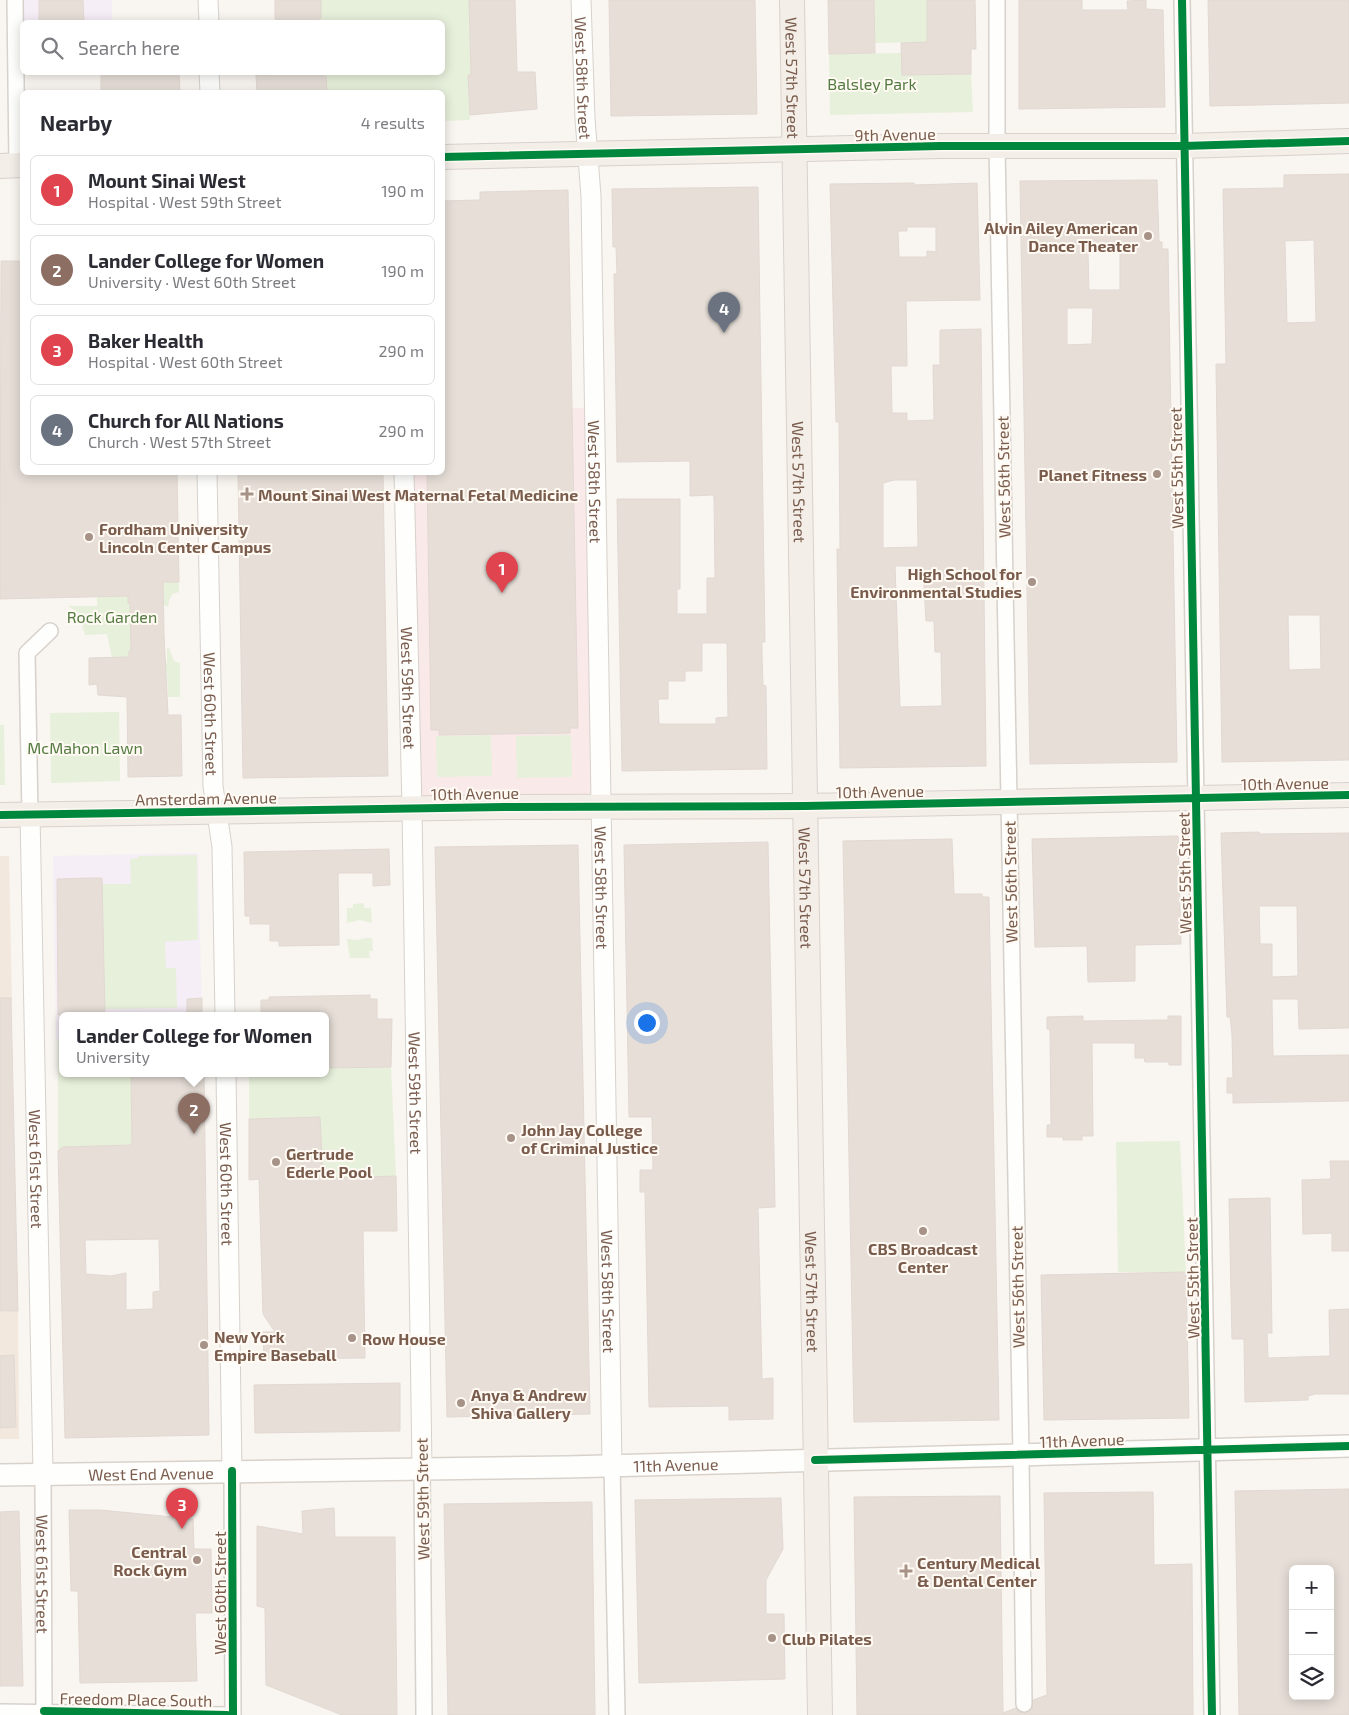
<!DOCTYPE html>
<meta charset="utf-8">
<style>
body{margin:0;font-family:"Exo 2",sans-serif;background:#f2f2f3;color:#2b2b33}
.controls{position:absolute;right:15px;bottom:15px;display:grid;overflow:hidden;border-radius:8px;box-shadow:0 2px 12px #0003}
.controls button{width:45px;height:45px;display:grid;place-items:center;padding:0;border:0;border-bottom:1px solid #e1e1e2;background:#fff;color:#2b2b33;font:25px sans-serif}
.you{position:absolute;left:646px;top:1022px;width:18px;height:18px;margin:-12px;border:4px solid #fff;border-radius:50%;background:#1a73e8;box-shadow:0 0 0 8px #1a73e833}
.badge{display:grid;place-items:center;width:32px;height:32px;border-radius:50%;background:#b45309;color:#fff;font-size:16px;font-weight:700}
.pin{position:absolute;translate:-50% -41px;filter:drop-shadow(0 1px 2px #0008)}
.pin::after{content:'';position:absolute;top:26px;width:18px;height:15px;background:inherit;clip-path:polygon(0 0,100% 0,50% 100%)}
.popup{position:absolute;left:59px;top:1012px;width:270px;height:65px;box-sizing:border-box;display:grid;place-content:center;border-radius:8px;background:#fff;filter:drop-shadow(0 1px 4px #0005);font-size:16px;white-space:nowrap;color:#7c7c81}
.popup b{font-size:19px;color:#2b2b33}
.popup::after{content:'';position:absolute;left:50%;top:100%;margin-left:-10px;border:10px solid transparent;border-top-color:#fff}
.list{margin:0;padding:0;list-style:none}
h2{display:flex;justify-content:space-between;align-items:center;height:65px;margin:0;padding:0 20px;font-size:21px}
h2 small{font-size:16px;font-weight:400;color:#7c7c81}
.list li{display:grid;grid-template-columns:32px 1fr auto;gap:15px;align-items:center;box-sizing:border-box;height:70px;margin:0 10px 10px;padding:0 10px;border:1px solid #e1e1e2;border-radius:8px}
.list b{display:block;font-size:19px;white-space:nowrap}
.list p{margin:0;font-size:16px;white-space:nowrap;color:#7c7c81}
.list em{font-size:16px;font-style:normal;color:#7c7c81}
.icon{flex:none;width:28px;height:28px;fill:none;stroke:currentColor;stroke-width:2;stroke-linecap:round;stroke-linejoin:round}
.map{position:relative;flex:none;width:1349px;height:1715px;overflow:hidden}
.search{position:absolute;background:#fff;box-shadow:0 2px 12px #0003;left:20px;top:20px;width:425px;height:55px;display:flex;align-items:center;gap:12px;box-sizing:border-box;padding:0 18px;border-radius:8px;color:#7c7c81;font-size:19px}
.panel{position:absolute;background:#fff;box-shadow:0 2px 12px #0003;left:20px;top:90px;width:425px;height:385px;border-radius:8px}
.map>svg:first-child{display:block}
</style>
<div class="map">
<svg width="1349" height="1715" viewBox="0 0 1349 1715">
<rect width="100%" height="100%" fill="#f9f5f0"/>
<!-- residential -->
<path fill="#f2e8de" d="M0,856h9l3,146h-12z
M18,1311l1,128h-19v-127z"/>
<!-- education -->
<path fill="#f6eef6" d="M15,0h97v22h-90z
M198,853l4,162h-139v24h-7l-3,-183z"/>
<!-- medical -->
<path fill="#fae9e9" d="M594,408l6,399 -188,1 -8,-335 38,-1 1,-63z"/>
<!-- green -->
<path fill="#e7f0db" d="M321,0h148l2,75h-3l2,45 -27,1 -1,-29h-115l-1,-16h-4v-4h120v-50h-123l-1,-4h3z
M874,0h53l3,42 -55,1z
M902,53v22l69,-1 2,38 -143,3 -1,-61z
M163,582h16v10l-7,2 -3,7 -1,6 -5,-3z
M97,596h31v7h2l1,48h-2v6l-17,1 -5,-24 -22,1 -6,-22 -11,-7h29z
M167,648h2l5,13 6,2v34h-12l-1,-25 -2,-1 -1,-8h3z
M119,712l1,69 -69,2 -1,-70z
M0,725h4l1,60h-5z
M491,735l1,41 -55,1 -1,-41z
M571,735l1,42 -55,1 -1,-42z
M197,855l1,85 -33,2 1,26h10l1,40 -72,1 -3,-125h29l-1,-25 9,-1 -1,-2z
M364,903v5h7l1,15 -12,-3 -13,3v-15h6v-4z
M365,938h7l1,13h-4l1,7h-20l-3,-19 12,1z
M58,1039h5v34h68l1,72 -69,2 -5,4z
M391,1067l5,109 -73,2 -3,-61 -71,2v-46h76v-5z
M1180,1141l6,131h-68l-2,-130z"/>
<!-- building -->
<path fill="#e6ded7" stroke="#e2d8d2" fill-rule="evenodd" d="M39,0h44l1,22h-45z
M275,0h46v18h-3l1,4h-41l-1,-3h-2z
M469,0h46l2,72h18l2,37 -67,6 -2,-40h3z
M609,0h146l2,114 -146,2z
M828,0h46l1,53 -46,1z
M927,0h48l1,49h-5v25l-69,1 -1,-32 26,-1z
M1019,0h63v10h46l-1,-9 19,-1v9l17,1 2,97 -146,2z
M1208,0h141v103l-139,3z
M101,72h78l1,20h-79z
M277,72h45v4h4l1,16h-70l-1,-17h21z
M1349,174v586l-127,2 -6,-398h10l-3,-175 61,-1v-13zM1314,240l2,82 -29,1 -2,-82zM1288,615h32l1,54 -32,1z
M1157,180l2,62h3v7h6l9,513 -147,2 -10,-583zM1120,252v38h-31l-1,-37zM1067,308h26l-1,36 -25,1z
M914,183l1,2 62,-2 3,117 -74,1 1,65h-16l1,47h15v8l27,-1 -1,-55h7v-35l41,-1 5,437 -146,2 -3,-219h3l-1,-127h-3l-6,-238zM907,227h29v25l-9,-1v6h-28l-1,-26h9zM894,480h23l1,67 -35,1v-65zM895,566h28l3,55h8l1,31h6l1,54 -42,1z
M758,187l7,455h-3v14l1,29 3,1 1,83 -145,2 -5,-272h63v90h-3v25h30v-36h8l-1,-81 -2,-2 -22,1v-35l-73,1 -3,-188h3l-1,-27h-3l-1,-58zM702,643h25l1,74 -12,1v6h-57l-1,-25h10v-18h17v-10h17z
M568,190l10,538h-8v5l-131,2v-5h-8l-4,-258h15v-271l38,-1v-8z
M1,261h21v211h155l2,110h-16l1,52 4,81h13l1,61 -54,1 -1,-80 -29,-2 -1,-11 -8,1v-27l40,-1v-6h2l-1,-48h-2v-7l-128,3z
M238,472h145l5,304 -145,2z
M1259,832v2l90,-1v195l-50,1 -1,-30h-26l1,57 76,-1v46l-116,2v-10h-6v-15h6l-1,-44 -2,-17h-3l-6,-184zM1259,906h38l1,70 -26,1v-33h-12z
M1178,836l3,108 -46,1v36l-47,1 -1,-36 -52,1 -3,-108z
M952,839l2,55h28v3h7l10,523 -145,2 -11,-581z
M768,842l7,365 -17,1 4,171 11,-1v41l-44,1v-14l-80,1 -4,-215h-5v-22h13l-1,-53h-23l-5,-272z
M578,845l12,569 -143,3 -12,-570z
M389,849l1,36 -17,1v-13h-35l1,72 -60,1v-5h-9v-17h-20v-8h-5l-1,-64z
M90,878h12l3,137h-47l-1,-136z
M370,995v4h7v20h15l-1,48 -66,1v-53h-64v-15h8v-3z
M0,998h11l7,313h-18z
M202,998v17h-15v-16z
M1083,1016v5l85,-1v-4h13v49h-12v-3h-24l-1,-4h-9v-15h-43l1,93h-11v4h-19v-3h-16v-12h4l-1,-96h-3v-12z
M131,1073h73l5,362 -144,3 -7,-287 5,-4 69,-2zM159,1239l1,52 -7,1v17l-27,1v-37l-15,3 -25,-2 -1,-34z
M320,1117l3,61 73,-2 1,55h-34l2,127 -101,1 -1,-27h12l-12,-18 -4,-135 -10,1v-61z
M1330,1161h19v90h-17v-18l-29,1 -1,-54 29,-1z
M1270,1198l2,135h-5l1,25 62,-2 -1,-46 20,-1v85h-34l-7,2v4l-63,2 -1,-63h-12l-3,-140z
M1186,1272l3,146 -145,2 -3,-145z
M14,1355l2,72 -16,1v-72z
M400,1383v48l-145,2 -1,-48z
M1349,1489v226h-110l-4,-224zM1293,1569h37v127h-37z
M1153,1492l1,73 38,-1 1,151h-336l-3,-218 146,-1 3,217 13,-5 9,5 7,-4 1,-9 14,-5 -3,-202z
M781,1498l2,51 -17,31v34h18l1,65 -146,4 -4,-183z
M592,1502l3,213h-147l-4,-211z
M334,1508l1,29h60l2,178h-55l-76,-30 -1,-77 -8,-2v-80l46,8 -1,-23z
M69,1510h31l93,9 1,30h17l1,64h-17l2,68 -117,2 -2,-92h-7z
M19,1511l4,175h-23v-174z"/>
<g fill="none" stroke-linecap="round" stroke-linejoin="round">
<defs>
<g id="minor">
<path d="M15,0l2,165"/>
<path d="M997,0v146l24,1309 3,249"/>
<path d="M1182,0l30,1715"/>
<path d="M30,814l-3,-161 23,-22"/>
<path d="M612,1465l5,250"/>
<path d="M422,1467l2,248"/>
<path d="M232,1471l1,244"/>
<path id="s1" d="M43,1474l1,241"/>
<path d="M0,1712l227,3"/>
</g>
<g id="tertiary">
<path d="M208,0l1,22"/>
<path id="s2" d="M581,0l4,119 6,77 21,1269"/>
<path d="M209,72l1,20"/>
<path id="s3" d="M207,472l6,314 9,61 3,168"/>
<path id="s4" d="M404,472l8,336 10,659"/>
<path id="s5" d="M30,814l13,660"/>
<path id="s6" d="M226,1073l6,398"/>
</g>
<g id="secondary">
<path id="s7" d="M0,1475l567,-8 782,-21"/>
</g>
<g id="primary">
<path id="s8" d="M792,0l28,1715"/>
<path d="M442,157l498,-11h244l165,-5"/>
<path d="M0,166l22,-1"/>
<path d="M0,815l504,-8 301,-1 544,-11"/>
</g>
</defs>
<!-- minor casing -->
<use href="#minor" stroke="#d7d1cb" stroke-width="18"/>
<!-- tertiary casing -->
<use href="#tertiary" stroke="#d7d1cb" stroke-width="21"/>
<!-- secondary casing -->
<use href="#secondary" stroke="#d9d2cb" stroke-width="24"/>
<!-- primary casing -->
<use href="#primary" stroke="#dad1cc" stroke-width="26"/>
<!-- minor -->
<use href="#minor" stroke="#fefefd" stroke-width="15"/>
<!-- tertiary -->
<use href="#tertiary" stroke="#fefefd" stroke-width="19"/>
<!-- secondary -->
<use href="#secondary" stroke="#fefefd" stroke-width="21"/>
<!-- primary -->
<use href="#primary" stroke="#f3eee8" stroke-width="24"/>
<defs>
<path id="cycleway" d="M1182,0l30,1715
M442,157l498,-11h244l165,-5
M0,815l504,-8 301,-1 544,-11
M815,1460l534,-14
M232,1471l1,244
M44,1711l183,4"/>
</defs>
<!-- cycleway casing -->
<use href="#cycleway" stroke="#fffaf3" stroke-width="11"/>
<!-- cycleway -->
<use href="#cycleway" stroke="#00873e" stroke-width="8"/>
</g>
<!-- markers -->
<g fill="#a69286" stroke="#fffaf3" stroke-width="2">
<circle cx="1148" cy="236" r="5"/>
<circle cx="1157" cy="474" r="5"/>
<path d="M244.5 486.5h5v5h5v5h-5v5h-5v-5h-5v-5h5z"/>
<circle cx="89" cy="537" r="5"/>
<circle cx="1032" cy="582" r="5"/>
<circle cx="511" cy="1138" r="5"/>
<circle cx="276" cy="1162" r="5"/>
<circle cx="923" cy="1231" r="5"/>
<circle cx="352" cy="1338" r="5"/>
<circle cx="204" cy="1345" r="5"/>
<circle cx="461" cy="1403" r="5"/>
<circle cx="197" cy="1560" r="5"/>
<path d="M903.5 1563.5h5v5h5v5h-5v5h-5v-5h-5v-5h5z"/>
<circle cx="772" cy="1638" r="5"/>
</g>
<g text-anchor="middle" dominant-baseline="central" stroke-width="4" stroke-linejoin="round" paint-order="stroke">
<!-- street labels -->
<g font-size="16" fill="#7a5c4d" stroke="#fffaf3">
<text stroke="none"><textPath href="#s2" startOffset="78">West 58th Street</textPath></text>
<text stroke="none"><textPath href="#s8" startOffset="78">West 57th Street</textPath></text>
<text transform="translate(895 134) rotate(-1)">9th Avenue</text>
<text transform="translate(1176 468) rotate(-91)">West 55th Street</text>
<text transform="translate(1003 477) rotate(-91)">West 56th Street</text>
<text stroke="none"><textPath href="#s2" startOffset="482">West 58th Street</textPath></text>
<text stroke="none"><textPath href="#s8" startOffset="482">West 57th Street</textPath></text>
<text stroke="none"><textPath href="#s4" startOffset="216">West 59th Street</textPath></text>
<text stroke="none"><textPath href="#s3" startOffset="242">West 60th Street</textPath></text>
<text transform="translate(1285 783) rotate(-1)">10th Avenue</text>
<text transform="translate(880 791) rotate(-1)">10th Avenue</text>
<text transform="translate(475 793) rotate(-1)">10th Avenue</text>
<text transform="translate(206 798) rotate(-1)">Amsterdam Avenue</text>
<text transform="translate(1184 873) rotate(-91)">West 55th Street</text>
<text transform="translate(1010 882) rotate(-91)">West 56th Street</text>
<text stroke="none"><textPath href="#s2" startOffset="888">West 58th Street</textPath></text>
<text stroke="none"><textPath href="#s8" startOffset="888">West 57th Street</textPath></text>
<text stroke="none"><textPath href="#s4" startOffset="621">West 59th Street</textPath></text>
<text stroke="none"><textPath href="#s5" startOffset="355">West 61st Street</textPath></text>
<text stroke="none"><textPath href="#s6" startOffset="111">West 60th Street</textPath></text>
<text transform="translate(1192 1278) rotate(-91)">West 55th Street</text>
<text transform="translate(1017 1287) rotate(-91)">West 56th Street</text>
<text stroke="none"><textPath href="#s2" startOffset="1292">West 58th Street</textPath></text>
<text stroke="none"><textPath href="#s8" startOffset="1292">West 57th Street</textPath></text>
<text transform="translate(1082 1440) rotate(-2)">11th Avenue</text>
<text stroke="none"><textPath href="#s7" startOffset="676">11th Avenue</textPath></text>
<text stroke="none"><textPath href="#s7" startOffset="151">West End Avenue</textPath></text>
<text transform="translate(422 1499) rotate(-91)">West 59th Street</text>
<text stroke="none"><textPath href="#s1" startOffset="100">West 61st Street</textPath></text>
<text transform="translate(219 1593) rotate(-90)">West 60th Street</text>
<text transform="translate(136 1699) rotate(1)">Freedom Place South</text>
</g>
<!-- park labels -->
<g font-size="16" fill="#537a41" stroke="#fffaf3">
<text x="872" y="83">Balsley Park</text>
<text x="112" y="616">Rock Garden</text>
<text x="85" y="747">McMahon Lawn</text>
</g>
<!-- poi labels -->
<g font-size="16" font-weight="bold" fill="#7a5c4d" stroke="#fffaf3" text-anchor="start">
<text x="1138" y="227" text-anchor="end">Alvin Ailey American<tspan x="1138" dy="18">Dance Theater</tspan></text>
<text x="1147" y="474" text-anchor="end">Planet Fitness</text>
<text x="258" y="494">Mount Sinai West Maternal Fetal Medicine</text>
<text x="99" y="528">Fordham University<tspan x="99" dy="18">Lincoln Center Campus</tspan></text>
<text x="1022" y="573" text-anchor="end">High School for<tspan x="1022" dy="18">Environmental Studies</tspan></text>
<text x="521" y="1129">John Jay College<tspan x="521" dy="18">of Criminal Justice</tspan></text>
<text x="286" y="1153">Gertrude<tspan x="286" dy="18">Ederle Pool</tspan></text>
<text x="923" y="1248" text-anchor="middle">CBS Broadcast<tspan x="923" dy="18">Center</tspan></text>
<text x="214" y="1336">New York<tspan x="214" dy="18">Empire Baseball</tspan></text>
<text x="362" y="1338">Row House</text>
<text x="471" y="1394">Anya &amp; Andrew<tspan x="471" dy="18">Shiva Gallery</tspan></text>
<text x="187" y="1551" text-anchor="end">Central<tspan x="187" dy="18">Rock Gym</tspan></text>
<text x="917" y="1562">Century Medical<tspan x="917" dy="18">&amp; Dental Center</tspan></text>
<text x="782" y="1638">Club Pilates</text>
</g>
</g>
</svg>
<div class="controls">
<button>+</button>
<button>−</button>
<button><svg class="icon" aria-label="layers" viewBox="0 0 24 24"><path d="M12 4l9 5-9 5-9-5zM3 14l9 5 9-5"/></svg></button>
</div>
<div class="you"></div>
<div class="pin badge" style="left:502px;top:593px;background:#e0444e">1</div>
<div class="pin badge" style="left:194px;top:1134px;background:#8d6e63">2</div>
<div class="popup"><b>Lander College for Women</b>University</div>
<div class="pin badge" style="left:182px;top:1529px;background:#e0444e">3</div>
<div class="pin badge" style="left:724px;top:333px;background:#6b7280">4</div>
<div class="search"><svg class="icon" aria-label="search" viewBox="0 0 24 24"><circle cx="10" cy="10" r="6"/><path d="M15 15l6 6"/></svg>Search here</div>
<section class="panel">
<h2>Nearby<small>4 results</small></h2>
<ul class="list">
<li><span class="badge" style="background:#e0444e">1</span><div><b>Mount Sinai West</b><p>Hospital · West 59th Street</p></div><em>190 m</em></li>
<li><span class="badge" style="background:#8d6e63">2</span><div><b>Lander College for Women</b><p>University · West 60th Street</p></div><em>190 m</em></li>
<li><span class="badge" style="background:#e0444e">3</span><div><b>Baker Health</b><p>Hospital · West 60th Street</p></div><em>290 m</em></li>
<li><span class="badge" style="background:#6b7280">4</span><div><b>Church for All Nations</b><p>Church · West 57th Street</p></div><em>290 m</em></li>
</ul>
</section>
</div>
